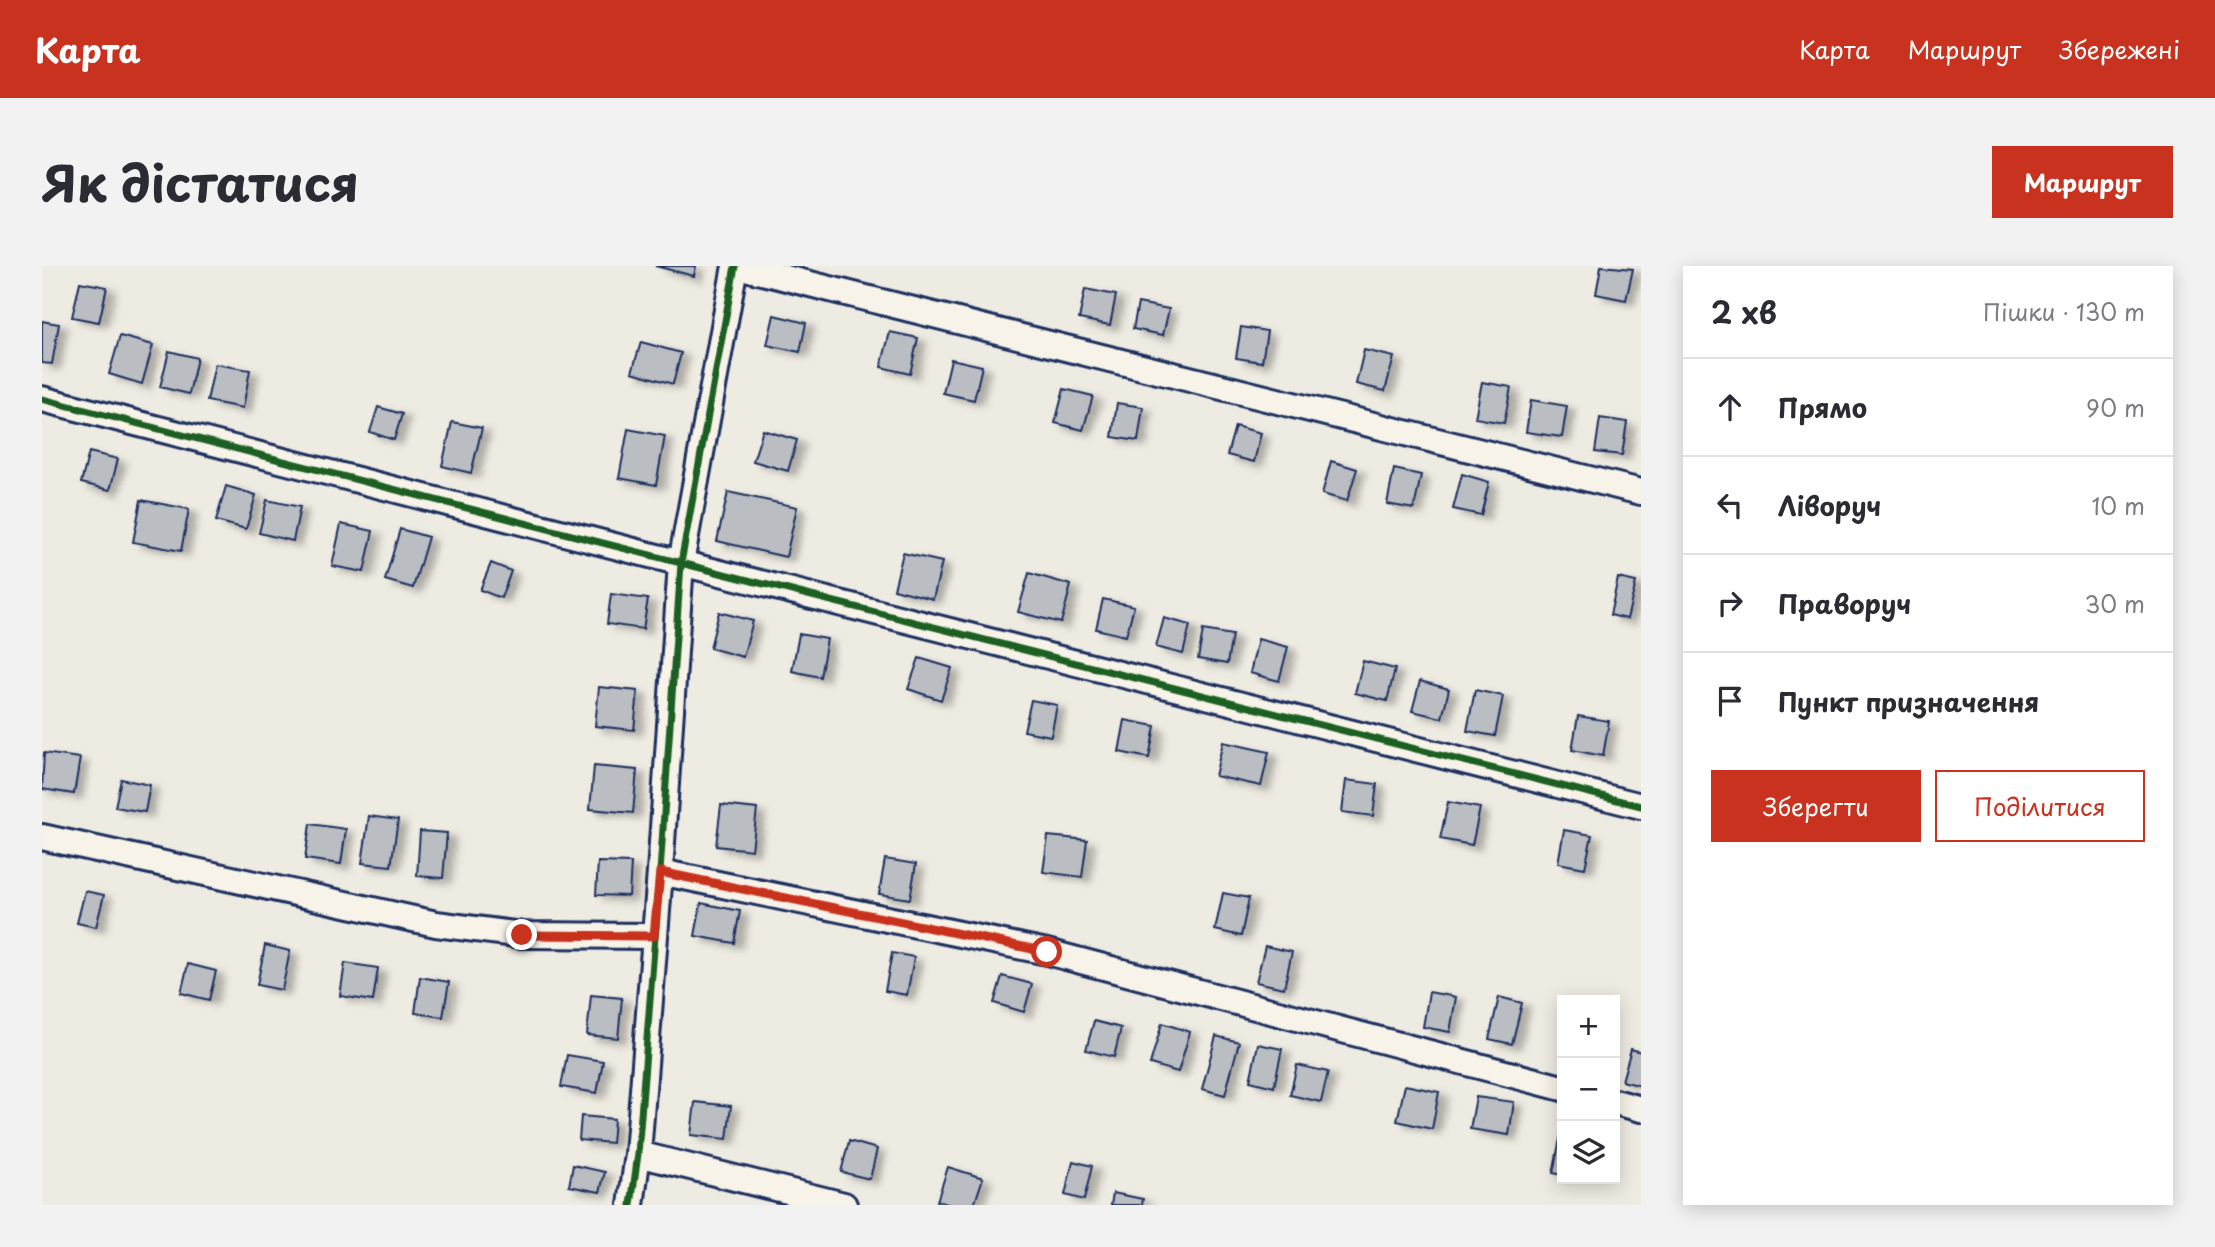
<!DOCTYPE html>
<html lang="uk">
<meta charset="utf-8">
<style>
body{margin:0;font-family:"Playpen Sans",sans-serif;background:#f2f2f3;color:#2b2b33}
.controls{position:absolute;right:21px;bottom:21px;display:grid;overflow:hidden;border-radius:0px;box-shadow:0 4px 18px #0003}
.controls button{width:63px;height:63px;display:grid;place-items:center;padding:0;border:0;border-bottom:2px solid #e1e1e2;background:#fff;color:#2b2b33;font:35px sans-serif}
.stop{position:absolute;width:21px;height:21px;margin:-16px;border:5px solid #c8321e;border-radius:50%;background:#fff}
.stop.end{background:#c8321e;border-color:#fff;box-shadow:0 2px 7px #0008}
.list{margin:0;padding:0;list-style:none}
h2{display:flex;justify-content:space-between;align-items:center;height:91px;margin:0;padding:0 28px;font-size:30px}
h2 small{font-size:23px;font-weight:400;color:#7c7c81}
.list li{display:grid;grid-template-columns:46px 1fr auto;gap:21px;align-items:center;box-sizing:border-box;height:98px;padding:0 28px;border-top:2px solid #e1e1e2}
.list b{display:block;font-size:26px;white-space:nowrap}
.list em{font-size:23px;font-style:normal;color:#7c7c81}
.actions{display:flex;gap:14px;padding:21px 28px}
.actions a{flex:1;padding:16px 0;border:2px solid #c8321e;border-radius:0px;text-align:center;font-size:24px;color:#c8321e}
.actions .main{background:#c8321e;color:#fff}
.icon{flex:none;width:38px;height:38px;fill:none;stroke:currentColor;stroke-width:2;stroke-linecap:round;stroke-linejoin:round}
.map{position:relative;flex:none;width:1599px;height:939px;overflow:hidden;border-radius:0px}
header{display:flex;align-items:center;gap:42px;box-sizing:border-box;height:98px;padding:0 35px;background:#c8321e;color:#fff}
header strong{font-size:33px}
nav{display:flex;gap:38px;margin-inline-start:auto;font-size:24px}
.intro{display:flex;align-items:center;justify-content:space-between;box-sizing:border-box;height:168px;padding:0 42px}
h1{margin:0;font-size:49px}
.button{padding:18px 32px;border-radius:0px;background:#c8321e;color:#fff;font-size:24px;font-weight:700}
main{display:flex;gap:42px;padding:0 42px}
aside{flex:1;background:#fff;border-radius:0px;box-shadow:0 4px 18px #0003}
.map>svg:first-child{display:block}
</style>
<header>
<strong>Карта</strong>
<nav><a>Карта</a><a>Маршрут</a><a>Збережені</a></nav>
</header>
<div class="intro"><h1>Як дістатися</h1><a class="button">Маршрут</a></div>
<main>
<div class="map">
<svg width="1599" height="939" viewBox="0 0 1599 939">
<defs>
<filter id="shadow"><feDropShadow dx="8" dy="4.5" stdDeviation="3.5" flood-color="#0004"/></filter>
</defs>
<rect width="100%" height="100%" fill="#eeebe2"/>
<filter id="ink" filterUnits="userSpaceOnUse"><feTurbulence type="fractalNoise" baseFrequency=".0143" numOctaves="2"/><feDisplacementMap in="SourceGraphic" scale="14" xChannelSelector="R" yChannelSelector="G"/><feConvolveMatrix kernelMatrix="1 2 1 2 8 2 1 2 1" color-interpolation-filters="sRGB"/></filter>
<g filter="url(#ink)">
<!-- building -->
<path fill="#babdc2" stroke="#1b2f5e" stroke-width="2" filter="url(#shadow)" d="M613,0h41l-2,10z
M1559,0l32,3 -7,31 -30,-6z
M38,16l27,5 -8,35 -27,-5z
M1043,23l31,6 -6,30 -31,-6z
M1096,37l31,6 -6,26 -30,-6z
M732,49l32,8 -6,29 -33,-7z
M0,55l17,3 -7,40 -10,-1z
M1199,61l26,4 -5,31 -26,-4z
M848,66l28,6 -8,36 -29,-7z
M78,70l33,9 -11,39 -33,-10z
M599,76l40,11 -8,31 -41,-12z
M1322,84l30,7 -9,34 -29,-7z
M127,85l28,7 -8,36 -29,-7z
M909,93l31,7 -8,34 -31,-7z
M173,98l35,6 -7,38 -36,-7z
M1440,116l29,5 -7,36 -29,-5z
M1022,123l29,7 -10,34 -28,-7z
M1489,134l36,6 -5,31 -36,-5z
M1075,137l26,4 -5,34 -26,-4z
M336,141l24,7 -8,26 -24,-8z
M1558,152l27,4 -5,33 -27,-3z
M410,156l30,6 -11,45 -29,-7z
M1193,160l26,7 -7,29 -27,-7z
M586,163l37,7 -9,49 -37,-7z
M721,164l34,10 -9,31 -35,-10z
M47,186l29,7 -8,31 -29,-7z
M1289,195l26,8 -10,32 -25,-7z
M1352,203l27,6 -7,34 -27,-5z
M1420,208l27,8 -8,33 -28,-6z
M184,220l30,9 -10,34 -30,-8z
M686,226l69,15 -11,50 -69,-16z
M99,234l48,9 -8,42 -48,-9z
M225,234l33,7 -7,34 -34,-8z
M299,258l32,7 -9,41 -32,-6z
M358,263l28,8 -15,51 -28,-8z
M861,287l39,9 -9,37 -39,-10z
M449,297l20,8 -10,27 -21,-8z
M987,307l42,12 -10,38 -43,-11z
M1576,312l18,4 -9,37 -17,-4z
M569,328l37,5 -5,30 -36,-5z
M1061,333l31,7 -8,30 -30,-7z
M677,346l34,9 -10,36 -33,-9z
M1122,352l26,7 -7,29 -27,-7z
M1161,364l29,5 -5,29 -29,-5z
M757,368l28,5 -7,38 -28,-6z
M1216,373l30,8 -9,34 -29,-8z
M877,392l33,10 -11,32 -33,-11z
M1321,395l32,8 -8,32 -32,-8z
M1378,415l29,8 -7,29 -30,-7z
M557,421l39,4 -4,39 -39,-4z
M1433,424l28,6 -8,40 -28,-5z
M989,434l26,5 -6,31 -27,-5z
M1536,450l31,5 -6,35 -31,-6z
M1083,454l30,6 -6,32 -30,-6z
M1181,476l46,10 -8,34 -46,-10z
M2,487l36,5 -6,36 -32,-5z
M552,500l43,4 -4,43 -43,-4z
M79,513l29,6 -5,27 -30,-5z
M1304,514l31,4 -4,32 -31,-4z
M1406,536l32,6 -8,37 -32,-6z
M679,539l36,4 -5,41 -36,-4z
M327,550l29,4 -7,46 -29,-3z
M268,558l36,5 -5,35 -36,-5z
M1522,564l28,5 -7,33 -27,-5z
M378,565l27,2 -4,45 -26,-2z
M1006,570l39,4 -5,37 -39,-5z
M843,593l31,5 -6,35 -31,-5z
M556,596l33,1 -2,33 -33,-1z
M43,625l19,4 -8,32 -19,-4z
M1181,627l26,5 -8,38 -26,-6z
M659,637l39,8 -6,32 -39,-7z
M223,679l25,6 -8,39 -25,-5z
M1223,680l27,6 -8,36 -28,-6z
M850,687l22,4 -7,38 -22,-4z
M303,697l33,5 -5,33 -33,-5z
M146,698l28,7 -7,29 -28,-7z
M960,710l30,8 -8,28 -30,-9z
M378,711l29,5 -6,35 -28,-4z
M1387,726l27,5 -6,35 -27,-5z
M549,729l31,3 -4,40 -31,-3z
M1457,731l23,6 -10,41 -23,-5z
M1052,755l27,7 -7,29 -28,-7z
M1120,757l28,9 -12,40 -28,-8z
M1174,770l23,6 -14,53 -23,-6z
M1216,778l24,5 -8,38 -24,-6z
M1589,783l10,3v34l-19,-5z
M525,789l36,6 -6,32 -36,-6z
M1255,799l31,7 -7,30 -31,-7z
M1363,819l34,7 -7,37 -35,-8z
M1434,831l38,5 -5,33 -39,-6z
M653,836l36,4 -4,33 -36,-4z
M539,850l33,3 -2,24 -33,-3z
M1520,863v46l-9,-2z
M807,875l28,8 -7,30 -29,-7z
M1031,895l19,5 -8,34 -19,-5z
M531,899l32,7 -5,20 -31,-6z
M906,901l35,11 -9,27h-23l-14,-4z
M1071,927l30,6 -1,6h-31z"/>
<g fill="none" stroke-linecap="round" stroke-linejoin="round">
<defs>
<path id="minor" d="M696,0l903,226
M0,133l639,164 960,243
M0,571l394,87 86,11 132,1
M618,606l387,80 515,136
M1573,836l26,7
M596,888l206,51
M589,939l7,-51 22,-282 21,-309 54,-297"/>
</defs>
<!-- minor casing -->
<use href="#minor" stroke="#1b2f5e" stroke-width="30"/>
<!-- minor -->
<use href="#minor" stroke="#f7f3e8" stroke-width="24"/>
<defs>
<path id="cycleway" d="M0,133l639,164 960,243
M589,939l7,-51 22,-282 21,-309 54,-297"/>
</defs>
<!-- cycleway casing -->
<use href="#cycleway" stroke="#f7f3e8" stroke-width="11"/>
<!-- cycleway -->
<use href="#cycleway" stroke="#1b5e20" stroke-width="7"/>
</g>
</g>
<g fill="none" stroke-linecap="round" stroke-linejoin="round" filter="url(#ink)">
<!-- route -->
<path stroke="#c8321e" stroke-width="9" d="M480,669l132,1 6,-64 387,80"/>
</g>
</svg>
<div class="controls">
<button>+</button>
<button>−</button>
<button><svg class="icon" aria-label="layers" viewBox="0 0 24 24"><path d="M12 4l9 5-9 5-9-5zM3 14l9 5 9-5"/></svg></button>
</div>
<div class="stop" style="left:1005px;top:686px"></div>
<div class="stop end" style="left:480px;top:669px"></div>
</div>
<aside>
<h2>2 хв<small>Пішки · 130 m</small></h2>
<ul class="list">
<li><svg class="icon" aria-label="ahead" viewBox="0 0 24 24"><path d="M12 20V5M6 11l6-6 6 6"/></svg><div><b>Прямо</b></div><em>90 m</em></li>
<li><svg class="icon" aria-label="left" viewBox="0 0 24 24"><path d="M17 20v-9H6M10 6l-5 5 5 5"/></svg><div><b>Ліворуч</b></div><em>10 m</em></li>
<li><svg class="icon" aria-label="right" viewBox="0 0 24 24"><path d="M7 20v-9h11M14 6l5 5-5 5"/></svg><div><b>Праворуч</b></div><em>30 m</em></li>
<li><svg class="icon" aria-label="arrive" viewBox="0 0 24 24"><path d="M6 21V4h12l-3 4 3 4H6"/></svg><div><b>Пункт призначення</b></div></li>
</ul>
<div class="actions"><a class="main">Зберегти</a><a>Поділитися</a></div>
</aside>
</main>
